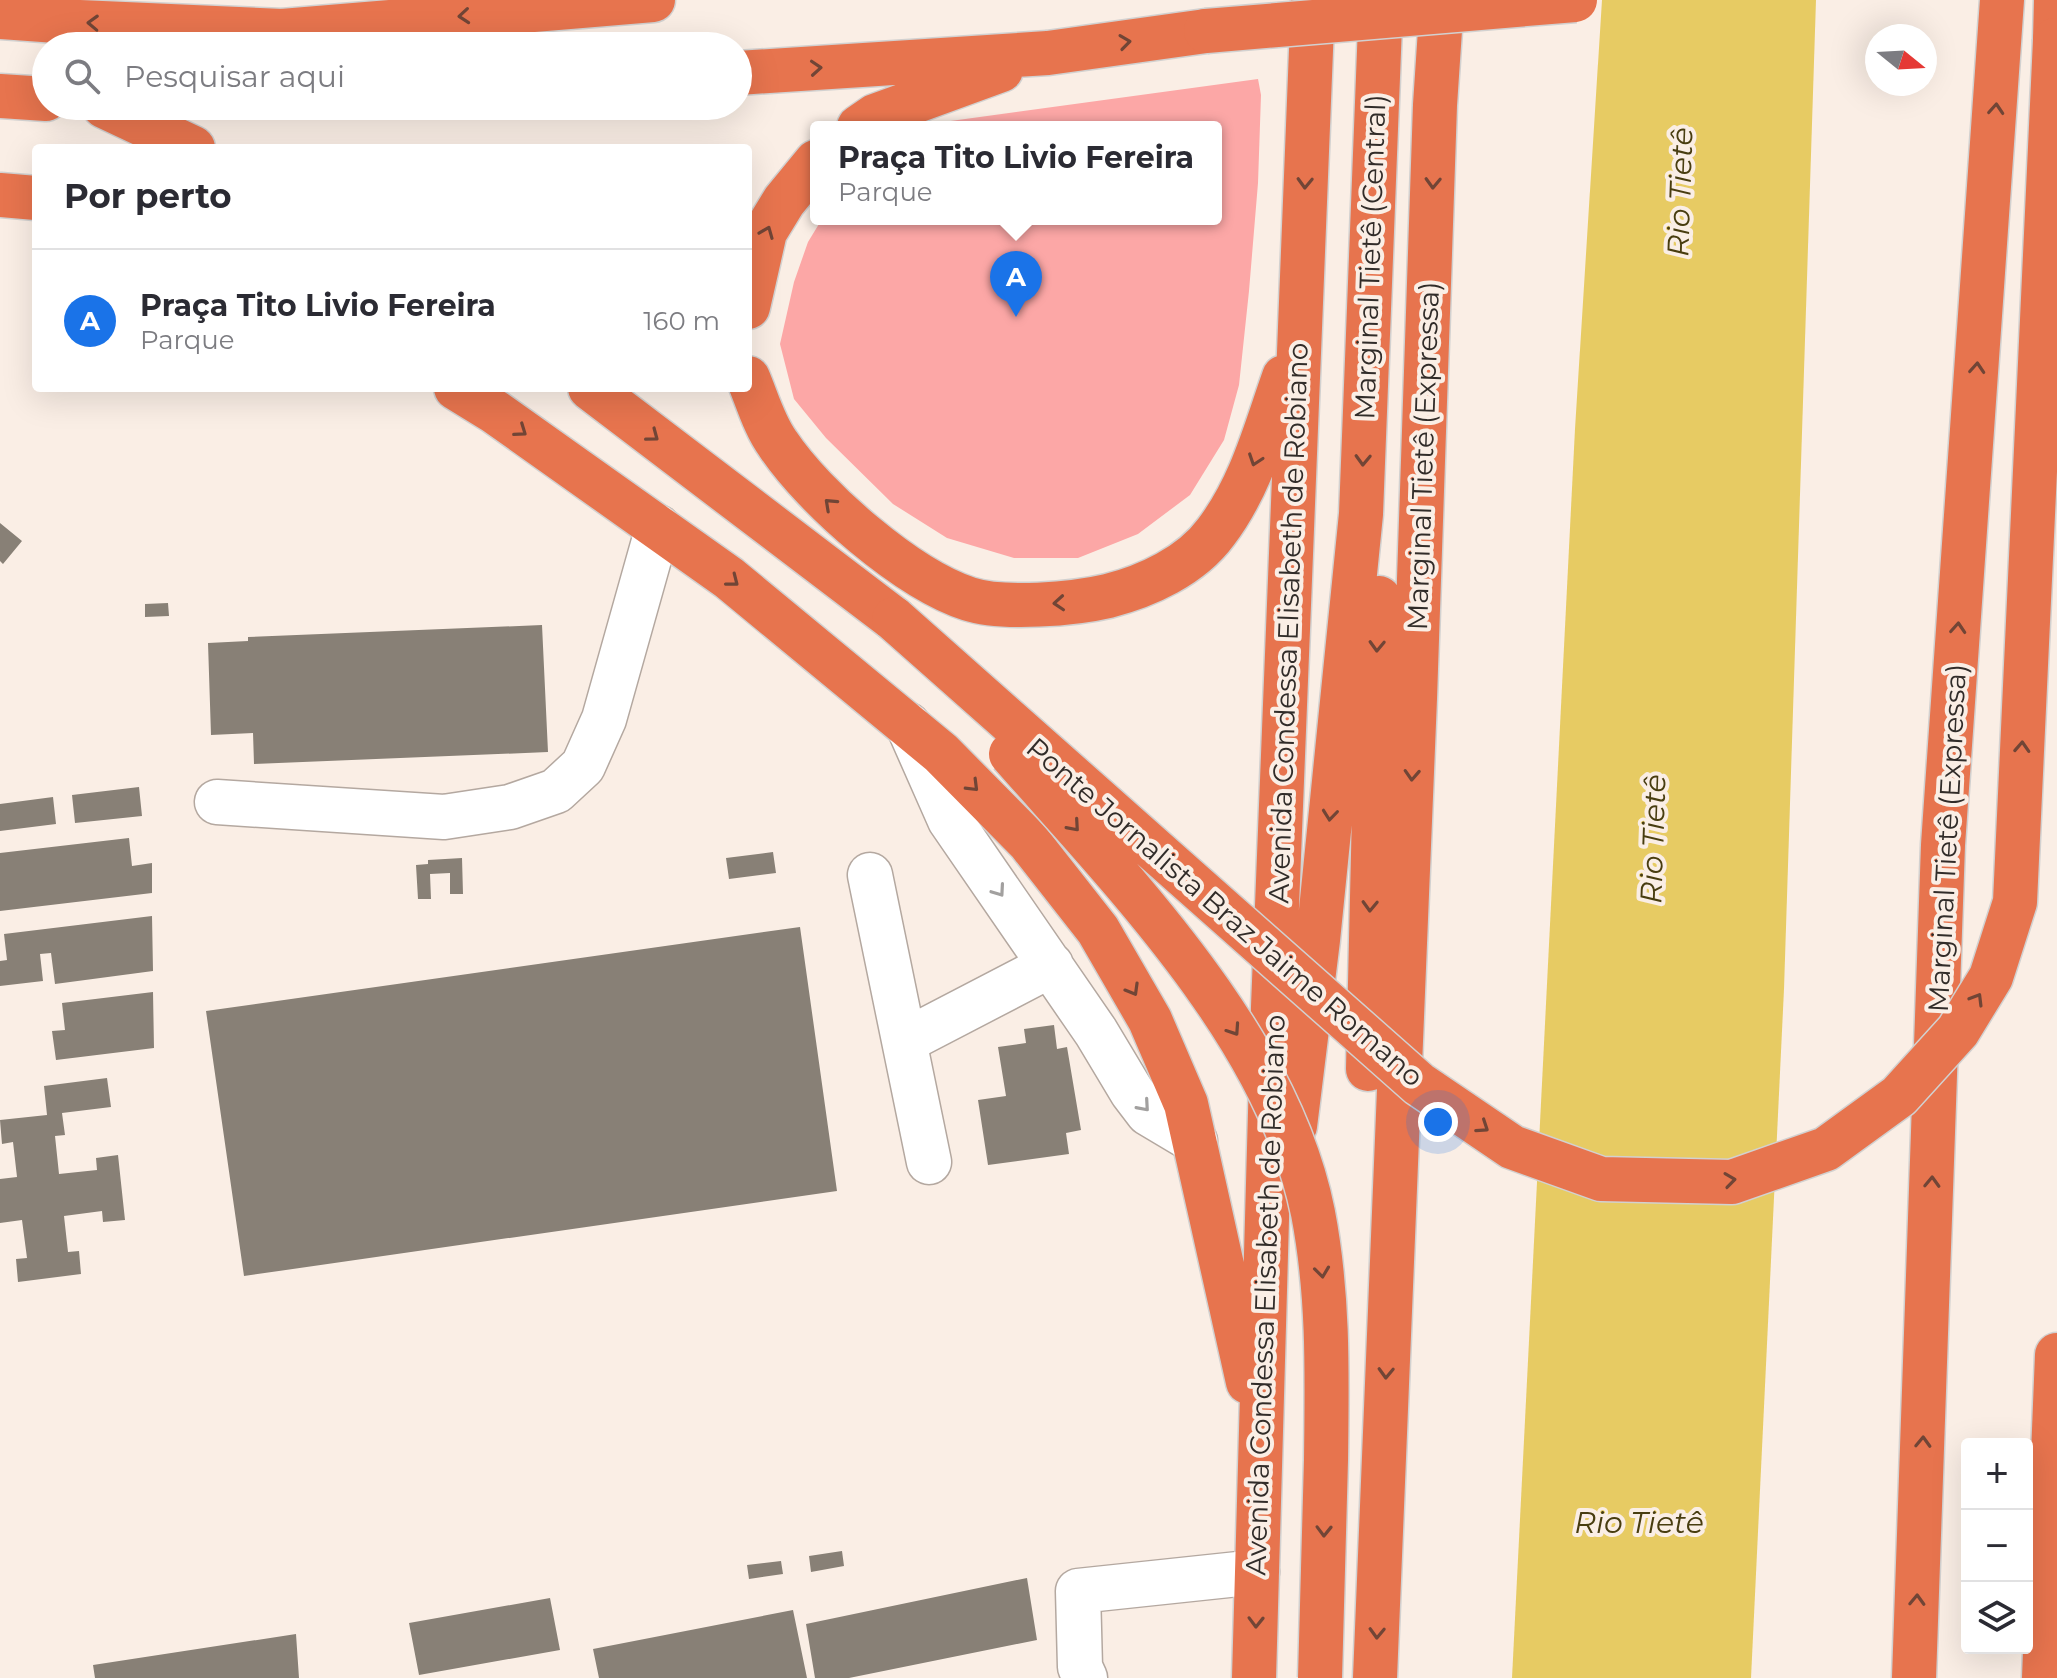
<!DOCTYPE html>
<html lang="pt">
<meta charset="utf-8">
<style>
body{margin:0;font-family:Montserrat,sans-serif;background:#f2f2f3;color:#2b2b33}
.controls{position:absolute;right:24px;bottom:24px;display:grid;overflow:hidden;border-radius:8px;box-shadow:0 8px 32px #0002}
.controls button{width:72px;height:72px;display:grid;place-items:center;padding:0;border:0;border-bottom:2px solid #e1e1e2;background:#fff;color:#2b2b33;font:40px sans-serif}
.compass{position:absolute;left:1865px;top:24px;width:72px;height:72px;border-radius:50%;background:#fff;box-shadow:0 8px 32px #0002;rotate:108deg}
.you{position:absolute;left:1438px;top:1122px;width:28px;height:28px;margin:-20px;border:6px solid #fff;border-radius:50%;background:#1a73e8;box-shadow:0 0 0 12px #1a73e833}
.badge{display:grid;place-items:center;width:52px;height:52px;border-radius:50%;background:#1a73e8;color:#fff;font-size:26px;font-weight:700}
.pin{position:absolute;translate:-50% -66px;filter:drop-shadow(0 2px 4px #0008)}
.pin::after{content:'';position:absolute;top:42px;width:28px;height:24px;background:inherit;clip-path:polygon(0 0,100% 0,50% 100%)}
.popup{position:absolute;left:810px;top:121px;width:412px;height:104px;box-sizing:border-box;display:grid;place-content:center;border-radius:8px;background:#fff;filter:drop-shadow(0 2px 6px #0005);font-size:26px;white-space:nowrap;color:#7c7c81}
.popup b{font-size:30px;color:#2b2b33}
.popup::after{content:'';position:absolute;left:50%;top:100%;margin-left:-16px;border:16px solid transparent;border-top-color:#fff}
.list{margin:0;padding:0;list-style:none}
h2{display:flex;justify-content:space-between;align-items:center;height:104px;margin:0;padding:0 32px;font-size:34px}
h2 small{font-size:26px;font-weight:400;color:#7c7c81}
.list li{display:grid;grid-template-columns:52px 1fr auto;gap:24px;align-items:center;box-sizing:border-box;height:144px;padding:0 32px;border-top:2px solid #e1e1e2}
.list b{display:block;font-size:30px;white-space:nowrap}
.list p{margin:0;font-size:26px;white-space:nowrap;color:#7c7c81}
.list em{font-size:26px;font-style:normal;color:#7c7c81}
.icon{flex:none;width:44px;height:44px;fill:none;stroke:currentColor;stroke-width:2;stroke-linecap:round;stroke-linejoin:round}
.map{position:relative;flex:none;width:2057px;height:1678px;overflow:hidden}
.search{position:absolute;background:#fff;box-shadow:0 8px 32px #0002;left:32px;top:32px;width:720px;height:88px;display:flex;align-items:center;gap:20px;box-sizing:border-box;padding:0 28px;border-radius:44px;color:#7c7c81;font-size:30px}
.panel{position:absolute;background:#fff;box-shadow:0 8px 32px #0002;left:32px;top:144px;width:720px;height:248px;border-radius:8px}
.map>svg:first-child{display:block}
</style>
<div class="map">
<svg width="2057" height="1678" viewBox="0 0 2057 1678">
<rect width="100%" height="100%" fill="#faeee5"/>
<!-- green -->
<path fill="#fca7a6" d="M1258,79l3,16 -3,88 -9,108 -10,94 -15,55 -34,55 -52,39 -60,24h-64l-67,-20 -54,-34 -67,-66 -32,-39 -14,-55 14,-62 14,-40 14,-23h394v-92h-288l8,-4z"/>
<!-- water -->
<path fill="#e7cb63" d="M1602,0h214l-32,989 -33,689h-239l63,-1249z"/>
<!-- building -->
<path fill="#888076" d="M0,523l22,18 -19,23 -3,-3z
M168,603l1,13 -24,1v-13z
M542,625l6,127 -294,12 -1,-31 -42,2 -3,-92 40,-2v-4z
M139,787l3,29 -67,7 -3,-28z
M53,797l3,27 -56,7v-27z
M129,838l3,28 20,-3v30l-152,18v-58z
M773,852l3,21 -47,6 -3,-21z
M462,858l1,36h-13v-21l-20,1 1,25h-13l-2,-34 12,-1v-4z
M152,916l1,55 -98,13 -4,-31 -11,1 3,27 -43,5v-25l7,-1 -3,-26z
M800,927l37,264 -593,85 -38,-265z
M153,992l1,56 -98,12 -4,-29 13,-1 -3,-27z
M1054,1025l3,24 10,-2 14,83 -15,3 3,21 -81,11 -10,-65 28,-4 -8,-49 28,-4 -2,-14z
M107,1078l4,29 -49,6 3,22 -10,1 4,38 38,-4 -1,-12 22,-3 7,65 -22,2 -1,-11 -38,5 4,36 11,-1 2,23 -63,8 -2,-23 11,-1 -5,-38 -22,3v-44l17,-2 -4,-35 -11,2 -2,-24 47,-5 -3,-29z
M842,1551l2,15 -33,6 -2,-16z
M781,1561l2,13 -34,5 -2,-14z
M1027,1578l10,62 -188,38h-34l-9,-54z
M550,1598l10,52 -141,25 -10,-52z
M793,1610l14,68h-208l-6,-29z
M296,1634l3,44h-204l-2,-13z"/>
<g fill="none" stroke-linecap="round" stroke-linejoin="round">
<defs>
<path id="minor" d="M908,725l42,95 146,212 36,60 16,21 47,28
M217,802l227,15 66,-10 46,-16 27,-25 21,-47 54,-192
M870,875l59,287
M905,1041l146,-76
M1085,1678l-5,-11 -2,-76 179,-19"/>
<path id="highway" d="M0,17l57,4 225,10 371,-31
M2055,40l1,-40
M738,73l310,-20 158,-22
M0,96l46,3
M104,106l89,42
M859,127l16,-11 126,-46
M0,195l36,3
M748,307l17,-75 19,-31 32,-39
M748,378c9,21 16,47 30,66 36,54 129,135 191,155 34,11 105,5 139,-3 39,-10 83,-30 108,-64 35,-46 49,-101 68,-155
M456,388l39,24 234,166 212,175 88,89 69,88 52,90 36,84 62,278
M590,388l304,231
M1368,1069l11,-471
M1295,1126l23,-186 43,-426 20,-514
M1254,1678l19,-671 40,-1007
M1375,1678l40,-980 20,-593 7,-105
M1914,1678l29,-833 59,-845
M2044,1678l13,-323"/>
</defs>
<!-- minor casing -->
<use href="#minor" stroke="#b4a8a0" stroke-width="47"/>
<!-- highway casing -->
<use href="#highway" stroke="#d2d1d0" stroke-width="47"/>
<!-- minor -->
<use href="#minor" stroke="#fff" stroke-width="44"/>
<!-- highway -->
<use href="#highway" stroke="#e7744e" stroke-width="44"/>
<defs>
<path id="highway-bridge" d="M1206,31l369,-31
M894,619l525,465 93,63 89,32 131,3 94,-33 73,-53 59,-65 33,-54 24,-75 40,-862
M1011,754c114,130 267,284 302,459 16,83 14,164 13,247 -2,73 -4,145 -6,218"/>
</defs>
<!-- highway-bridge casing -->
<use href="#highway-bridge" stroke="#d2d1d0" stroke-width="47" stroke-linecap="butt"/>
<!-- highway-bridge -->
<use href="#highway-bridge" stroke="#e7744e" stroke-width="44"/>
</g>
<!-- one-way arrows -->
<defs><path id="oneway-chevron" d="M-2-3.5L2.5 0L-2 3.5" fill="none" stroke-width="1.6" stroke-linecap="round" stroke-linejoin="round" transform="scale(2)"/></defs>
<g stroke="#714536">
<use href="#oneway-chevron" transform="translate(464 16) rotate(175)"/>
<use href="#oneway-chevron" transform="translate(93 23) rotate(-178)"/>
<use href="#oneway-chevron" transform="translate(1125 42) rotate(-8)"/>
<use href="#oneway-chevron" transform="translate(816 68) rotate(-4)"/>
<use href="#oneway-chevron" transform="translate(1996 109) rotate(-86)"/>
<use href="#oneway-chevron" transform="translate(1305 183) rotate(92)"/>
<use href="#oneway-chevron" transform="translate(1433 183) rotate(92)"/>
<use href="#oneway-chevron" transform="translate(767 232) rotate(-68)"/>
<use href="#oneway-chevron" transform="translate(1977 368) rotate(-86)"/>
<use href="#oneway-chevron" transform="translate(521 431) rotate(35)"/>
<use href="#oneway-chevron" transform="translate(653 436) rotate(37)"/>
<use href="#oneway-chevron" transform="translate(1255 460) rotate(109)"/>
<use href="#oneway-chevron" transform="translate(1363 460) rotate(92)"/>
<use href="#oneway-chevron" transform="translate(830 504) rotate(-137)"/>
<use href="#oneway-chevron" transform="translate(733 581) rotate(38)"/>
<use href="#oneway-chevron" transform="translate(1059 603) rotate(176)"/>
<use href="#oneway-chevron" transform="translate(1958 628) rotate(-86)"/>
<use href="#oneway-chevron" transform="translate(1377 646) rotate(92)"/>
<use href="#oneway-chevron" transform="translate(2022 747) rotate(-87)"/>
<use href="#oneway-chevron" transform="translate(1412 775) rotate(93)"/>
<use href="#oneway-chevron" transform="translate(973 786) rotate(45)"/>
<use href="#oneway-chevron" transform="translate(1330 815) rotate(96)"/>
<use href="#oneway-chevron" transform="translate(1074 826) rotate(49)"/>
<use href="#oneway-chevron" transform="translate(1370 906) rotate(92)"/>
<use href="#oneway-chevron" transform="translate(1133 990) rotate(60)"/>
<use href="#oneway-chevron" transform="translate(1977 999) rotate(-59)"/>
<use href="#oneway-chevron" transform="translate(1234 1030) rotate(56)"/>
<use href="#oneway-chevron" transform="translate(1483 1127) rotate(34)"/>
<use href="#oneway-chevron" transform="translate(1730 1180) rotate(-8)"/>
<use href="#oneway-chevron" transform="translate(1932 1182) rotate(-88)"/>
<use href="#oneway-chevron" transform="translate(1322 1272) rotate(83)"/>
<use href="#oneway-chevron" transform="translate(1386 1373) rotate(92)"/>
<use href="#oneway-chevron" transform="translate(1923 1442) rotate(-88)"/>
<use href="#oneway-chevron" transform="translate(1324 1531) rotate(91)"/>
<use href="#oneway-chevron" transform="translate(1917 1600) rotate(-88)"/>
<use href="#oneway-chevron" transform="translate(1256 1622) rotate(91)"/>
<use href="#oneway-chevron" transform="translate(1377 1633) rotate(92)"/>
</g>
<g stroke="#a2a09f">
<use href="#oneway-chevron" transform="translate(999 891) rotate(55)"/>
<use href="#oneway-chevron" transform="translate(1144 1106) rotate(49)"/>
</g>
<g text-anchor="middle" dominant-baseline="central" stroke-width="8" stroke-linejoin="round" paint-order="stroke">
<!-- street labels -->
<g font-size="28" fill="#312c29" stroke="#faeee5">
<text transform="translate(1370 257) rotate(-88)">Marginal Tietê (Central)</text>
<text transform="translate(1423 456) rotate(-88)">Marginal Tietê (Expressa)</text>
<text transform="translate(1288 623) rotate(-88)">Avenida Condessa Elisabeth de Robiano</text>
<text transform="translate(1947 838) rotate(-87)">Marginal Tietê (Expressa)</text>
<text transform="translate(1225 912) rotate(41)">Ponte Jornalista Braz Jaime Romano</text>
<text transform="translate(1265 1295) rotate(-88)">Avenida Condessa Elisabeth de Robiano</text>
</g>
<!-- water labels -->
<g font-size="30" font-style="italic" fill="#483d10" stroke="#faeee5">
<text transform="translate(1680 192) rotate(-88)">Rio Tietê</text>
<text transform="translate(1653 839) rotate(-88)">Rio Tietê</text>
<text x="1639" y="1522">Rio Tietê</text>
</g>
</g>
</svg>
<div class="controls">
<button>+</button>
<button>−</button>
<button><svg class="icon" aria-label="layers" viewBox="0 0 24 24"><path d="M12 4l9 5-9 5-9-5zM3 14l9 5 9-5"/></svg></button>
</div>
<svg class="compass" viewBox="-18 -18 36 36"><path d="M0-13l5 13h-10z" fill="#e53935"/><path d="M0 13l5-13h-10z" fill="#7c7c81"/></svg>
<div class="you"></div>
<div class="pin badge" style="left:1016px;top:317px">A</div>
<div class="popup"><b>Praça Tito Livio Fereira</b>Parque</div>
<div class="search"><svg class="icon" aria-label="search" viewBox="0 0 24 24"><circle cx="10" cy="10" r="6"/><path d="M15 15l6 6"/></svg>Pesquisar aqui</div>
<section class="panel">
<h2>Por perto<small></small></h2>
<ul class="list">
<li><span class="badge">A</span><div><b>Praça Tito Livio Fereira</b><p>Parque</p></div><em>160 m</em></li>
</ul>
</section>
</div>
